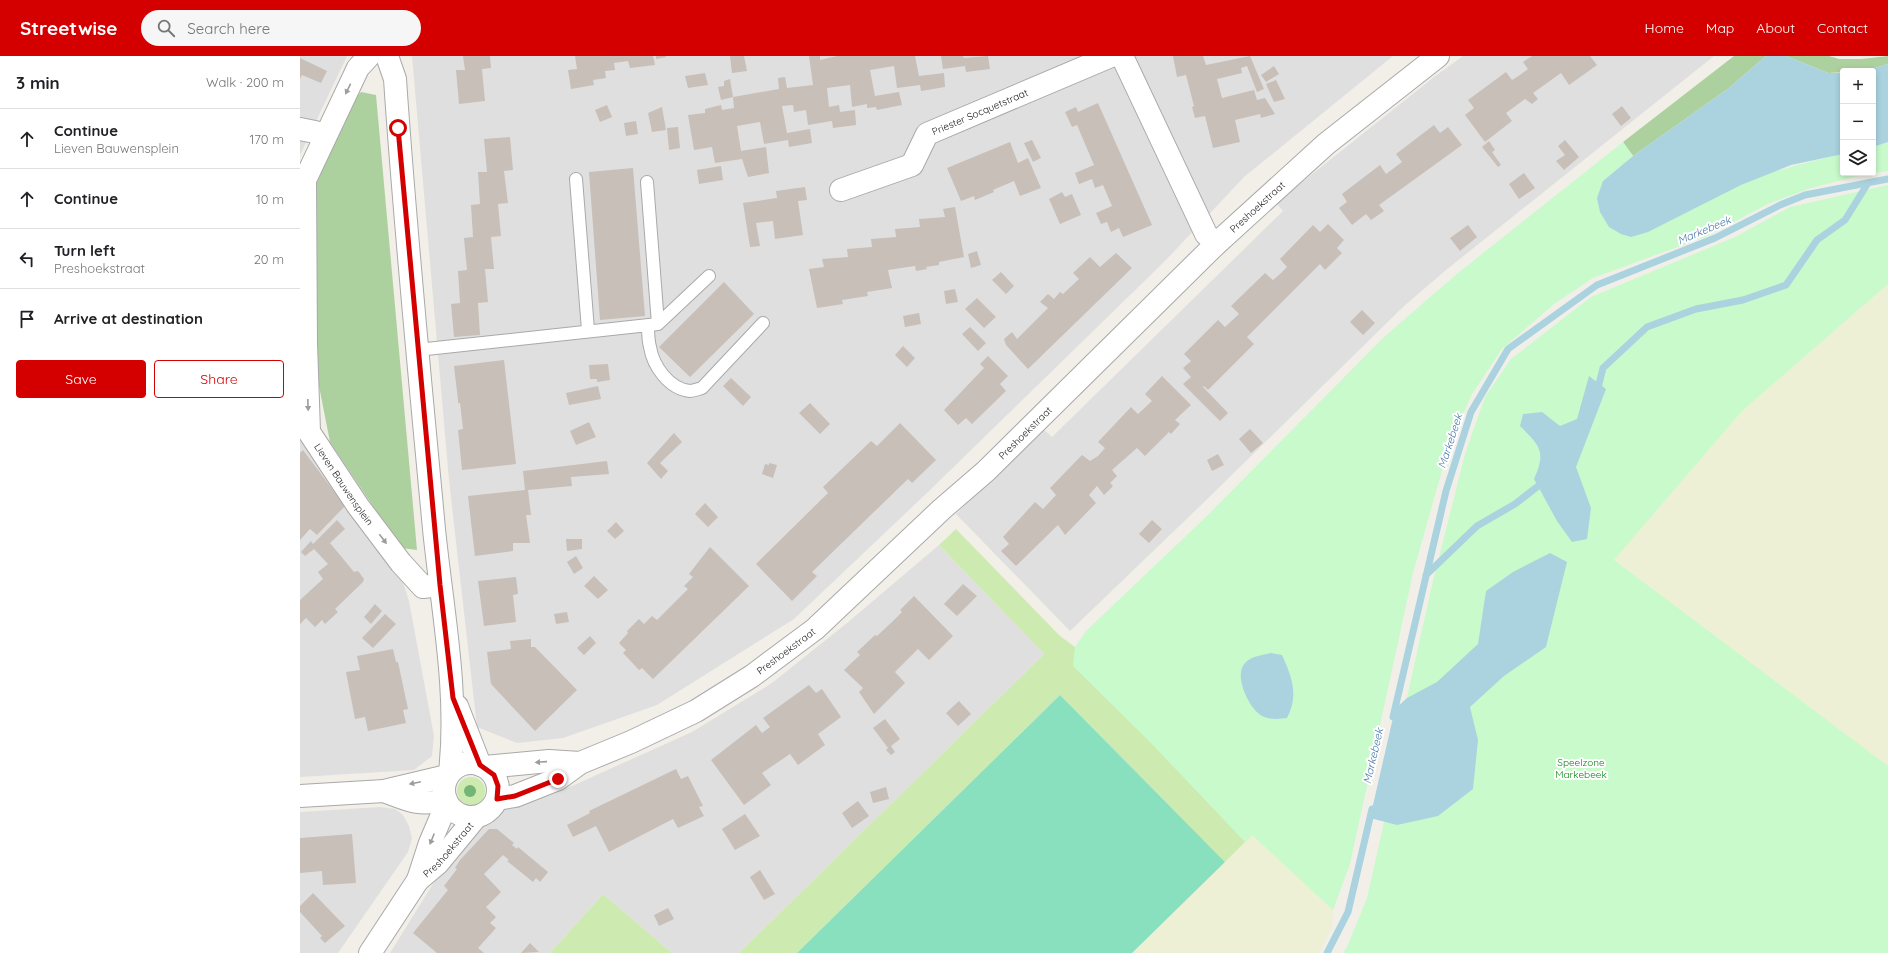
<!DOCTYPE html>
<meta charset="utf-8">
<style>
body{margin:0;font-family:Quicksand,sans-serif;background:#f6f6f6;color:#202124}
.controls{position:absolute;right:12px;top:12px;display:grid;overflow:hidden;border-radius:4px;box-shadow:0 2px 6px #0003}
.controls button{width:36px;height:36px;display:grid;place-items:center;padding:0;border:0;border-bottom:1px solid #e0e0e0;background:#fff;color:#202124;font:20px sans-serif}
.stop{position:absolute;width:12px;height:12px;margin:-9px;border:3px solid #d40000;border-radius:50%;background:#fff}
.stop.end{background:#d40000;border-color:#fff;box-shadow:0 1px 4px #0008}
.list{margin:0;padding:0;list-style:none}
h2{display:flex;justify-content:space-between;align-items:center;height:52px;margin:0;padding:0 16px;font-size:17px}
h2 small{font-size:13px;font-weight:400;color:#757577}
.list li{display:grid;grid-template-columns:26px 1fr auto;gap:12px;align-items:center;box-sizing:border-box;height:60px;padding:0 16px;border-top:1px solid #e0e0e0}
.list b{display:block;font-size:15px;white-space:nowrap}
.list p{margin:0;font-size:13px;white-space:nowrap;color:#757577}
.list em{font-size:13px;font-style:normal;color:#757577}
.actions{display:flex;gap:8px;padding:12px 16px}
.actions a{flex:1;padding:9px 0;border:1px solid #d40000;border-radius:4px;text-align:center;font-size:14px;color:#d40000}
.actions .main{background:#d40000;color:#fff}
.icon{flex:none;width:22px;height:22px;fill:none;stroke:currentColor;stroke-width:2;stroke-linecap:round;stroke-linejoin:round}
.map{position:relative;flex:none;width:1588px;height:897px;overflow:hidden}
header{display:flex;align-items:center;gap:24px;box-sizing:border-box;height:56px;padding:0 20px;background:#d40000;color:#fff}
header strong{font-size:19px}
nav{display:flex;gap:22px;margin-inline-start:auto;font-size:14px}
.search{width:280px;height:36px;background:#f6f6f6;display:flex;align-items:center;gap:10px;box-sizing:border-box;padding:0 14px;border-radius:22px;color:#757577;font-size:15px}
main{display:flex}
aside{flex:1;background:#fff}
.map>svg:first-child{display:block}
</style>
<header>
<strong>Streetwise</strong>
<div class="search"><svg class="icon" aria-label="search" viewBox="0 0 24 24"><circle cx="10" cy="10" r="6"/><path d="M15 15l6 6"/></svg>Search here</div>
<nav><a>Home</a><a>Map</a><a>About</a><a>Contact</a></nav>
</header>
<main>
<aside>
<h2>3 min<small>Walk · 200 m</small></h2>
<ul class="list">
<li><svg class="icon" aria-label="ahead" viewBox="0 0 24 24"><path d="M12 20V5M6 11l6-6 6 6"/></svg><div><b>Continue</b><p>Lieven Bauwensplein</p></div><em>170 m</em></li>
<li><svg class="icon" aria-label="ahead" viewBox="0 0 24 24"><path d="M12 20V5M6 11l6-6 6 6"/></svg><div><b>Continue</b></div><em>10 m</em></li>
<li><svg class="icon" aria-label="left" viewBox="0 0 24 24"><path d="M17 20v-9H6M10 6l-5 5 5 5"/></svg><div><b>Turn left</b><p>Preshoekstraat</p></div><em>20 m</em></li>
<li><svg class="icon" aria-label="arrive" viewBox="0 0 24 24"><path d="M6 21V4h12l-3 4 3 4H6"/></svg><div><b>Arrive at destination</b></div></li>
</ul>
<div class="actions"><a class="main">Save</a><a>Share</a></div>
</aside>
<div class="map">
<svg width="1588" height="897" viewBox="0 0 1588 897">
<rect width="100%" height="100%" fill="#f2efe9"/>
<!-- residential -->
<path fill="#e0dfdf" d="M0,0h47l-47,99z
M112,0h981l-149,121 -78,83 -237,231 -135,128 -137,86 -94,33 -46,5 -40,-16 -28,-247z
M1163,0h251l-268,214 -42,36 -207,203 -127,122 -114,-117 87,-85 9,8 231,-226 -7,-8 158,-126z
M0,372l102,151 7,22 25,135 -2,20 -18,14 -114,7z
M639,489l105,109 -305,299h-67l-69,-59 -53,59h-160l54,-87 34,-37 26,-20 68,-23 120,-54 80,-49 75,-60z
M80,751l15,2 8,6 6,11 3,12 -4,14 -70,101h-38v-141z"/>
<!-- farmland -->
<path fill="#eef0d5" d="M1588,228v483l-274,-207 128,-149z
M952,779l81,75 -1,18 -13,25h-187z"/>
<!-- grass -->
<path fill="#cdebb0" d="M656,473l104,107 30,22 162,177 -27,27 -165,-167 -263,258h-58l305,-299 -105,-109z
M157 735a14 14 0 1 1 28 0a14 14 0 1 1-28 0Z
M303,838l69,59h-122z"/>
<!-- forest -->
<path fill="#add19e" d="M1434,0h32l-37,32 -96,68 -10,-14z
M1486,0h43l10,3h22l27,-3v8l-23,7 -37,2z
M61,36l15,3 41,455 -16,-2 -71,-106 -12,-61 -6,-198 37,-78z"/>
<!-- park -->
<path fill="#c8facc" d="M1323,86l10,14 -30,25 28,56c39,-13 73,-36 110,-53 33,-14 67,-22 102,-30v19h30v-26l15,-5v29l-35,6 -45,12 -40,15 -63,33 -112,41 -39,26 -52,45 -30,45 -23,52 -36,127 -63,291 -17,46 -81,-75 -7,7 -94,-99 -78,-77 2,-19 11,-16 122,-116 176,-178 74,-64z
M1588,129v99l-146,127 -128,149 274,206v187h-545l4,-6 20,-49 17,-76 10,-67 38,-170 33,-131 20,-57 26,-38 80,-62 144,-60 55,-30z"/>
<!-- pitch -->
<path fill="#88e0be" d="M760,639l165,167 -93,91h-335z"/>
<!-- water -->
<path fill="#aad3df" d="M1466,0h20l42,17h15v81l-52,11 -50,20 -93,47 -17,5 -10,-3 -12,-7 -9,-15 -3,-14 6,-17 30,-25 96,-68z
M1588,8v78l-15,5v-76h-8z
M1289,320l17,13 -30,78 15,41 -4,31 -15,3 -15,-21 -23,-42c13,-28 5,-34 -14,-53l3,-12 19,-2 18,14 17,-7z
M1250,497l17,9 -21,85 -42,29 -34,31 8,33 -5,49 -35,27 -41,9 -27,-7 25,-109 12,-11 30,-16 41,-38 8,-53 27,-19z
M971,597l11,2c10,22 17,40 5,63 -8,1 -17,2 -25,-2 -13,-7 -29,-41 -17,-53 6,-7 18,-8 26,-10z"/>
<g fill="none" stroke-linecap="round" stroke-linejoin="round">
<!-- stream -->
<path stroke="#aad3df" stroke-width="7" d="M1297,336l6,-24 44,-41 49,-18 47,-9 43,-15 31,-45 28,-20 23,-37
M1126,519l51,-49 38,-22 31,-24
M1093,661l53,-226 25,-79 37,-63 89,-64 118,-47 65,-33 25,-10 83,-16
M1027,897l21,-41 24,-103"/>
</g>
<!-- building -->
<path fill="#c7bfb8" d="M163,0h27l1,12 -9,1 3,32 -26,3 -3,-34h9z
M275,0h78l2,9 -25,3 -2,-7 -14,2 1,7 -10,1 1,7 -13,2 1,5 -23,4 -3,-19 9,-1z
M356,0h10v1l-10,2z
M430,0h14l3,15 -15,2z
M509,0h11v4l17,-4h78l4,20 25,-3 1,14 -24,4 -1,-6 -23,3 -3,-22 -24,4 5,26 24,-4 3,13 -25,5 -1,-3 -9,1v-4l-15,3 -2,-22 -23,3 2,19 10,-2 1,7 15,-2 1,15 -23,3 -1,-7 -24,4 -2,-15 -12,2 -1,-7 -11,1 5,27 23,-4 2,14 -23,4 -1,-7 -24,4 -4,-22 -23,4 4,25 25,-4 3,26 -21,4 -6,-18 -27,4 -3,-16 -18,3 -6,-35 17,-2v-4l16,-4 1,5 12,-2 -1,-11 -12,3 -3,-13 6,-1v-5l6,-2 3,18 46,-8 -1,-11 7,-1 2,11 26,-3z
M641,0h22l1,2 24,-2 2,13 -24,3 -1,-6 -22,3z
M873,0h30l3,9 44,-9 14,33 -7,3 -10,-26 -6,2 1,5 -25,6 5,19 32,-8 3,10 8,-2 10,16 -14,4 -1,-4 -25,6 5,22 -27,6 -8,-32 -10,2 -3,-11 2,-1 -8,-31 -9,2z
M1232,0h58l7,9 -28,20 -8,-12 -28,20 5,6 -6,5 -7,-5 -19,14 6,8 -27,21 -20,-27 9,-7 -6,-8 38,-28 6,8 8,-5 8,-6 -5,-7z
M0,2l27,13 -6,12 -19,-8 -2,4z
M974,10l5,8 -13,8 -5,-7z
M405,17l3,12 -20,3 -3,-12z
M976,24l9,19 -11,3 -8,-18z
M798,47l54,122 -29,12 -4,-9 -8,4 -4,-10 -6,2 -5,-11 16,-7 -9,-21 -8,3 -3,-9 -13,5 -4,-11 19,-8 -17,-40 -5,2 -7,-15 11,-5 2,5z
M307,49l5,12 -12,5 -5,-12z
M1322,50l9,12 -10,8 -9,-12z
M362,51l4,23 -14,2 -4,-19z
M336,65l2,13 -12,2 -2,-13z
M1134,69l6,8 8,-6 14,18 -83,60 5,6 -13,9 -5,-6 -14,11 -13,-17 8,-6 -5,-8 38,-29 6,9 16,-12 -6,-8z
M378,71l2,21 -11,2 -2,-22z
M210,81l3,33 -9,1 4,32 -10,1 3,32 -10,1 3,32h-9l3,33 -10,1 2,32 -26,2 -3,-33 9,-1 -2,-32 9,-1 -3,-32 9,-1 -2,-32 9,-1 -2,-32h9l-3,-33z
M732,84l9,18 -8,4 -9,-19z
M1265,84l14,17 -15,13 -8,-9 9,-6 -7,-9z
M1189,85l6,9 -3,2 9,13 -3,2 -16,-20z
M710,86l8,21 10,-5 13,30 -21,8 -6,-15 -21,9 1,2 -19,8 -1,-4 -13,5 -14,-33z
M421,110l2,14 -24,4 -2,-14z
M333,112l12,148 -45,4 -11,-148z
M1224,117l11,15 -16,11 -10,-15z
M505,131l2,13 -9,1 5,34 -28,4 -2,-18 -17,2 4,23 -10,1 -7,-44 34,-5 -1,-7z
M762,136l3,5 7,-3 9,21 -21,9 -11,-25z
M655,151l9,50 -25,5v3l-13,2 1,2 -11,2 -1,-5 -27,4 4,18 -25,4 1,4 -26,4 1,4 -26,4 -8,-39 15,-2 -2,-8 26,-2 -1,-8 25,-2 -1,-8 25,-2 -1,-8 25,-2 -1,-8 26,-2 -2,-8z
M1028,168l16,16 -7,8 5,5 -17,17 -5,-6 -73,73 7,7 -46,46 -4,-4 -1,1 25,26 -8,8 -37,-37 8,-7 -8,-9 8,-7 -7,-7 34,-34 7,7 14,-13 -8,-8 34,-33 8,7 7,-6 7,-7 -7,-8 33,-34 7,7z
M1168,169l9,12 -17,14 -10,-13z
M677,195l4,14 -10,3 -3,-14z
M816,197l16,15 -104,101 -22,-24 -2,-6 8,-7 5,7 31,-31 -8,-6 8,-8 6,5 6,-7 3,2 16,-15 -6,-6 17,-16 10,10z
M701,216l13,14 -8,8 -14,-14z
M424,226l30,32 -64,63 -31,-30z
M655,233l3,13 -12,2 -2,-13z
M677,242l19,19 -12,11 -19,-19z
M1062,254l13,13 -12,12 -13,-13z
M619,257l2,11 -16,3 -2,-11z
M670,271l16,16 -8,8 -16,-17z
M603,290l12,12 -8,9 -12,-12z
M688,300l20,20 -8,8 6,7 -34,33 -6,-6 -8,7 -14,-15 40,-42 -4,-4z
M204,304l12,104 -54,6 -4,-40 5,-1 -3,-26h-2v-3l-4,-34z
M308,308l2,16 -13,2v-3h-7l-1,-14z
M862,320l29,29 -16,15 5,4 -9,10 -2,-2 -24,24 -8,-8 -25,22 5,6 -7,7 3,3 -9,9 -7,-9 -8,9 7,8 -31,32 -7,-10 -42,41 -15,-15 8,-7 -6,-7 32,-35 8,7 13,-14 -6,-7 32,-33 8,6 8,-5 7,-8 -7,-6 33,-35 7,7 14,-13 -7,-7z
M431,322l20,19 -8,9 -20,-20z
M298,330l3,13 -32,6 -3,-12z
M510,347l20,21 -10,10 -21,-21z
M289,366l7,15 -20,8 -6,-14z
M600,367l36,37 -24,23 -4,-4 -96,93 5,4 -25,25 -36,-37 72,-71 -5,-6 48,-46 6,5z
M950,373l13,14 -12,10 -12,-14z
M374,377l8,9 -22,21 8,8 -7,8 -14,-16z
M3,394l42,56 -28,29 -7,-6 -10,11v-87z
M918,398l6,11 -12,6 -5,-11z
M307,405l2,13 -38,3 1,9 -44,4 3,25h-5l4,28h-17v8l-38,5 -7,-60 57,-6 -2,-19z
M469,407l8,2 -4,13 -11,-4 3,-10 4,1z
M405,447l13,14 -10,10 -13,-13z
M37,464l8,9 -15,14 24,29 4,-1 6,8 -1,3 -28,27 3,3 -13,12 -3,-4 -7,7 -9,-9 -6,6v-24l23,-21 -5,-7 10,-8 -14,-15 -9,7 -4,-4 10,-11 2,3z
M852,464l10,9 -13,14 -10,-9z
M316,466l8,9 -9,8 -8,-8z
M266,483h16v10l-15,2z
M410,491l39,39 -96,93 -11,-11 -3,2 -16,-17 3,-3 -7,-7 9,-10 -1,-2 12,-12 5,5 8,-8 5,4 31,-31 -4,-3 9,-9 -4,-3z
M276,500l7,12 -9,6 -7,-12z
M294,520l14,14 -10,9 -14,-13z
M216,521l2,17 -5,1 3,27 -32,4 -6,-45z
M663,528l14,12 -20,20 -13,-12z
M614,540l39,40 -24,24 -11,-11 -23,23 10,11 -31,31 -15,-22 4,-4 -19,-18 16,-15 -3,-3 18,-17 2,1 15,-14 10,-10 -2,-2z
M75,548l7,7 -11,13 -7,-7z
M267,556l2,10 -13,2 -2,-10z
M85,558l11,10 -23,24 -11,-10z
M290,580l6,7 -12,12 -7,-7z
M231,583v8h4l42,43 -42,41 -44,-47 -4,-32 24,-3 -1,-8z
M93,593l3,13h2l10,47 -5,1 3,13 -38,8 -3,-14 -10,2 -9,-47 14,-2 -3,-14z
M509,629l7,8 6,-4 19,28 -23,17 7,11 -27,20 -8,-11 -28,19 9,12 -27,20 -33,-45 45,-35 6,8 8,-6 -7,-9z
M659,645l12,13 -13,12 -12,-13z
M585,663l15,20 -9,7 4,6 -4,3 -5,-5 2,-2 -15,-20z
M376,713l5,10 7,-3 15,30 -4,1 5,9 -26,12 -5,-9 -64,33 -13,-26 -23,11 -6,-12 23,-12 -1,-2z
M586,731l3,12 -16,4 -3,-11z
M558,745l11,15 -17,12 -10,-15z
M445,758l15,22 -25,14 -13,-21z
M189,773h8l17,14 -2,2 5,4 1,-2 30,25 -8,10 -4,-4 -3,4 -26,-21 2,-1 -6,-5 -19,19 17,18 -15,15 10,10 -6,6 6,5 -18,20 6,5h-47l-24,-20 35,-43 -4,-4 13,-17 -2,-1 5,-8z
M52,778l4,49 -33,2 -1,-14 -22,2v-35z
M460,814l15,24 -11,6 -14,-23z
M13,837l32,33 -20,17 -5,-5 2,-2 -22,-24v-6z
M368,852l6,11 -15,7 -5,-11z
M230,887l9,9 -18,1z"/>
<g fill="none" stroke-linecap="round" stroke-linejoin="round">
<defs>
<path id="service" d="M276,123l12,151
M358,268l51,-48
M348,269c0,7 0,15 2,22 3,19 19,42 40,44 4,0 8,-2 12,-3l61,-65
M117,294l241,-26 -11,-142"/>
<g id="minor">
<path id="s1" d="M69,0l-11,12 -53,112 1,163 3,89 49,74 43,57 22,24 17,-2"/>
<path d="M87,0l8,23c10,150 25,300 39,450 8,80 25,162 16,243"/>
<path d="M822,0l84,178 10,10"/>
<path d="M0,73l15,3 10,4"/>
<path id="s2" d="M541,134l71,-25 15,-31 184,-78"/>
<path d="M157,650l23,59"/>
<circle cx="171" cy="734" r="27"/>
<path d="M185,711l64,-6 31,2"/>
<path d="M84,735c26,10 34,15 62,9"/>
<path d="M0,740l84,-5 63,-15"/>
<path id="s3" d="M197,743l18,-3 43,-17 22,-16 51,-21 65,-31 56,-35 63,-47 127,-120 44,-38 230,-227 110,-100 112,-88"/>
<path id="s4" d="M118,824l20,-17 38,-46"/>
<path d="M70,897l48,-73 12,-37 17,-40"/>
</g>
</defs>
<!-- service casing -->
<use href="#service" stroke="#a9a9a9" stroke-width="14"/>
<!-- minor casing -->
<use href="#minor" stroke="#a9a9a9" stroke-width="24"/>
<!-- service -->
<use href="#service" stroke="#fff" stroke-width="12"/>
<!-- minor -->
<use href="#minor" stroke="#fff" stroke-width="22"/>
</g>
<!-- trees -->
<circle fill="#74b475" cx="170" cy="735" r="6"/>
<!-- one-way arrows -->
<defs><path id="oneway-solid" d="M-6-.8H1V-3.2L6.5 0L1 3.2V.8H-6Z"/></defs>
<g fill="#9c9c9c">
<use href="#oneway-solid" transform="translate(48 33) rotate(116)"/>
<use href="#oneway-solid" transform="translate(8 349) rotate(88)"/>
<use href="#oneway-solid" transform="translate(83 483) rotate(53)"/>
<use href="#oneway-solid" transform="translate(241 706) rotate(176)"/>
<use href="#oneway-solid" transform="translate(115 727) rotate(168)"/>
<use href="#oneway-solid" transform="translate(132 783) rotate(112)"/>
</g>
<g fill="none" stroke-linecap="round" stroke-linejoin="round">
<!-- route -->
<path stroke="#d40000" stroke-width="5" d="M98,72l42,457 13,113 27,67 14,10 4,11 -1,13 18,-3 43,-17"/>
</g>
<g text-anchor="middle" dominant-baseline="central" stroke-width="4" stroke-linejoin="round" paint-order="stroke">
<!-- street labels -->
<g font-size="10" fill="#222" stroke="#fff">
<text stroke="none"><textPath href="#s2" startOffset="167">Priester Socquetstraat</textPath></text>
<text stroke="none"><textPath href="#s3" startOffset="975">Preshoekstraat</textPath></text>
<text stroke="none"><textPath href="#s3" startOffset="651">Preshoekstraat</textPath></text>
<text stroke="none"><textPath href="#s1" startOffset="455">Lieven Bauwensplein</textPath></text>
<text stroke="none"><textPath href="#s3" startOffset="327">Preshoekstraat</textPath></text>
<text stroke="none"><textPath href="#s4" startOffset="43">Preshoekstraat</textPath></text>
</g>
<!-- park labels -->
<g font-size="10" fill="#0c8416" stroke="#fff">
<text x="1281" y="706">Speelzone<tspan x="1281" dy="12">Markebeek</tspan></text>
</g>
<!-- water labels -->
<g font-size="11" font-style="italic" fill="#4a7aab" stroke="#fff">
<text transform="translate(1404 174) rotate(-23)">Markebeek</text>
<text transform="translate(1150 385) rotate(-72)">Markebeek</text>
<text transform="translate(1073 700) rotate(-77)">Markebeek</text>
</g>
</g>
</svg>
<div class="controls">
<button>+</button>
<button>−</button>
<button><svg class="icon" aria-label="layers" viewBox="0 0 24 24"><path d="M12 4l9 5-9 5-9-5zM3 14l9 5 9-5"/></svg></button>
</div>
<div class="stop" style="left:98px;top:72px"></div>
<div class="stop end" style="left:258px;top:723px"></div>
</div>
</main>
